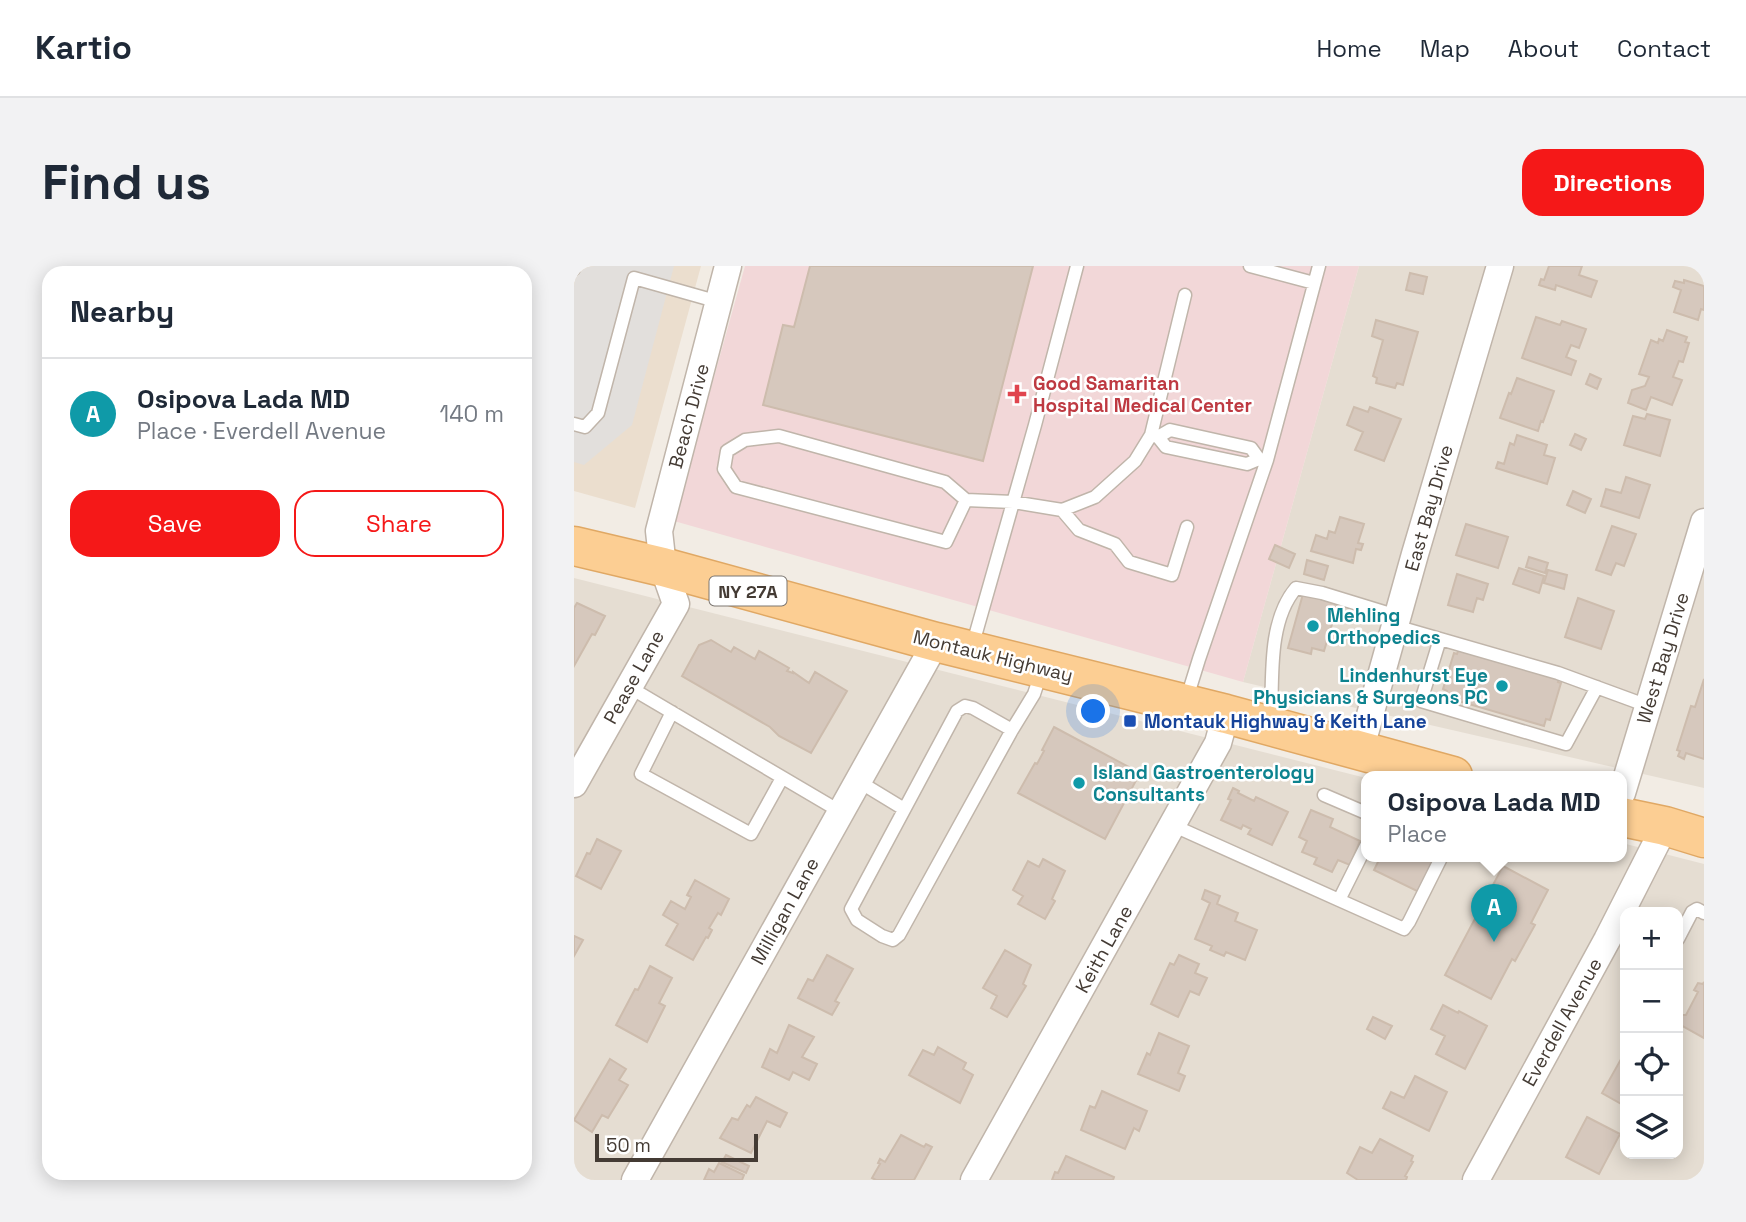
<!DOCTYPE html>
<meta charset="utf-8">
<style>
body{margin:0;font-family:"Space Grotesk",sans-serif;background:#f2f2f3;color:#1f2937}
.controls{position:absolute;right:21px;bottom:21px;display:grid;overflow:hidden;border-radius:14px;box-shadow:0 4px 18px #0003}
.controls button{width:63px;height:63px;display:grid;place-items:center;padding:0;border:0;border-bottom:2px solid #e0e1e3;background:#fff;color:#1f2937;font:35px sans-serif}
.scale{position:absolute;left:21px;bottom:18px;width:163px;box-sizing:border-box;padding-left:7px;border:4px solid #443b34;border-top:0;font-size:19px;line-height:24px;white-space:nowrap;color:#443b34;-webkit-text-stroke:5px #fff;paint-order:stroke}
.you{position:absolute;left:520px;top:446px;width:24px;height:24px;margin:-18px;border:5px solid #fff;border-radius:50%;background:#1a73e8;box-shadow:0 0 0 10px #1a73e833}
.badge{display:grid;place-items:center;width:46px;height:46px;border-radius:50%;background:#f51818;color:#fff;font-size:23px;font-weight:700}
.pin{position:absolute;translate:-50% -58px;filter:drop-shadow(0 2px 4px #0008)}
.pin::after{content:'';position:absolute;top:37px;width:24px;height:21px;background:inherit;clip-path:polygon(0 0,100% 0,50% 100%)}
.popup{position:absolute;left:787px;top:505px;width:266px;height:91px;box-sizing:border-box;display:grid;place-content:center;border-radius:14px;background:#fff;filter:drop-shadow(0 2px 5px #0005);font-size:23px;white-space:nowrap;color:#747a83}
.popup b{font-size:26px;color:#1f2937}
.popup::after{content:'';position:absolute;left:50%;top:100%;margin-left:-14px;border:14px solid transparent;border-top-color:#fff}
.list{margin:0;padding:0;list-style:none}
h2{display:flex;justify-content:space-between;align-items:center;height:91px;margin:0;padding:0 28px;font-size:30px}
h2 small{font-size:23px;font-weight:400;color:#747a83}
.list li{display:grid;grid-template-columns:46px 1fr auto;gap:21px;align-items:center;box-sizing:border-box;height:112px;padding:0 28px;border-top:2px solid #e0e1e3}
.list b{display:block;font-size:26px;white-space:nowrap}
.list p{margin:0;font-size:23px;white-space:nowrap;color:#747a83}
.list em{font-size:23px;font-style:normal;color:#747a83}
.actions{display:flex;gap:14px;padding:21px 28px}
.actions a{flex:1;padding:16px 0;border:2px solid #f51818;border-radius:21px;text-align:center;font-size:24px;color:#f51818}
.actions .main{background:#f51818;color:#fff}
.icon{flex:none;width:38px;height:38px;fill:none;stroke:currentColor;stroke-width:2;stroke-linecap:round;stroke-linejoin:round}
.map{position:relative;flex:none;width:1130px;height:914px;overflow:hidden;border-radius:21px}
header{display:flex;align-items:center;gap:42px;box-sizing:border-box;height:98px;padding:0 35px;background:#fff;border-bottom:2px solid #e0e1e3}
header strong{font-size:33px}
nav{display:flex;gap:38px;margin-inline-start:auto;font-size:24px}
.intro{display:flex;align-items:center;justify-content:space-between;box-sizing:border-box;height:168px;padding:0 42px}
h1{margin:0;font-size:49px}
.button{padding:18px 32px;border-radius:21px;background:#f51818;color:#fff;font-size:24px;font-weight:700}
main{display:flex;gap:42px;padding:0 42px}
aside{flex:1;background:#fff;border-radius:21px;box-shadow:0 4px 18px #0003}
.map>svg:first-child{display:block}
</style>
<header>
<strong>Kartio</strong>
<nav><a>Home</a><a>Map</a><a>About</a><a>Contact</a></nav>
</header>
<div class="intro"><h1>Find us</h1><a class="button">Directions</a></div>
<main>
<aside>
<h2>Nearby<small></small></h2>
<ul class="list">
<li><span class="badge" style="background:#0f9aa8">A</span><div><b>Osipova Lada MD</b><p>Place · Everdell Avenue</p></div><em>140 m</em></li>
</ul>
<div class="actions"><a class="main">Save</a><a>Share</a></div>
</aside>
<div class="map">
<svg width="1130" height="914" viewBox="0 0 1130 914">
<rect width="100%" height="100%" fill="#f2ece4"/>
<!-- residential -->
<path fill="#e5ddd2" fill-rule="evenodd" d="M785,0h345v522l-461,-106z
M0,312l792,200v78h256v-13l82,21v316h-1130zM1051,646h53v242h-53z"/>
<!-- education -->
<path fill="#ebdece" d="M0,0h127l-66,242 -61,-17z"/>
<!-- medical -->
<path fill="#f2d7d8" d="M171,0h614l-116,416 -569,-161z"/>
<!-- parking -->
<path fill="#e2dfdc" d="M0,0h100l-42,159 -48,40 -10,-3z"/>
<!-- building -->
<path fill="#d6c8bd" stroke="#cdbcad" stroke-width="2" d="M236,0h223l-50,195 -220,-56 20,-80 11,2z
M975,0h33l-3,9 18,6 -6,16 -35,-12 -1,5 -16,-5 2,-6 3,1z
M836,7l17,4 -4,17 -17,-4z
M1110,14l20,6v24l-3,-1 -3,11 -24,-8 7,-22 -8,-3 2,-6 9,2z
M962,51l24,8 2,-4 24,8 -7,19 -8,-3 -5,12 10,4 -5,14 -49,-17z
M802,54l42,12 -15,53 -6,-2 -2,5 -19,-5 1,-5 -4,-2 10,-36 -11,-4z
M1093,64l20,7 -2,5 4,1 -6,19 -4,-1 -6,16 9,3 -10,25 -21,-8 -5,13 -18,-7 4,-13 13,-4 4,-9 -10,-3 12,-34 7,3 1,-4 4,2z
M1016,108l11,5 -4,10 -11,-5z
M943,112l37,13 -11,31 -2,-1 -3,10 -38,-13 9,-25 2,1z
M780,141l14,5 2,-5 31,12 -17,42 -29,-11 8,-18 -16,-7z
M1073,148l23,6 -10,36 -36,-11 9,-29 12,3z
M1001,168l11,5 -5,11 -11,-5z
M943,169l30,10 -3,10 11,3 -8,26 -51,-16 2,-6 6,2 6,-21 4,2z
M1052,211l24,8 -11,33 -38,-12 5,-17 15,4z
M999,225l18,8 -6,14 -18,-8z
M766,251l24,7 -6,19 5,1 -2,6 -5,-1 -3,14 -42,-12 5,-16 11,4 2,-8 6,2z
M892,258l42,13 -10,31 -42,-13z
M1038,260l24,8 -12,32 -8,-3 -5,12 -15,-5z
M701,279l20,9 -6,14 -20,-9z
M955,291l19,6 -3,10 -19,-6z
M733,294l21,6 -4,14 -20,-6z
M945,302l25,8 -5,17 -26,-9z
M974,304l19,5 -3,14 -20,-6z
M883,308l31,10 -5,16 -6,-2 -4,14 -25,-7z
M729,328l35,10 -14,47 -12,-3 -1,6 -23,-6z
M1004,332l36,13 -13,38 -36,-12z
M3,337l28,13 -10,19 -3,-1 -18,32v-58z
M137,374l20,12 3,-5 21,12 4,-8 30,17 -2,3 6,2v-1l16,11 6,-11 32,19 -36,62 -32,-17 -9,-9 -88,-51 17,-31z
M885,383l100,29 -1,4 3,1 -11,37 -4,-1 -2,7 -99,-29 2,-6 -4,-2 11,-36 3,1z
M1130,413v80l-18,-6 -2,6 -6,-3 2,-5 -3,-1 14,-44 4,1z
M480,461l86,46 -35,66 -87,-46 17,-30 2,1 7,-13 -2,-1z
M659,522l6,3 -1,2 16,8 2,-4 32,15 -16,33 -24,-11 3,-5 -8,-4 -2,4 -20,-9 10,-20 -3,-1z
M737,544l22,9 -3,8 30,14 -10,24 -12,-5 -6,12 -18,-8 3,-6 -15,-6 5,-11 -8,-4z
M23,573l24,12 -20,38 -25,-13 11,-23 3,1z
M807,590h57l-19,36 -45,-22z
M469,593l22,12 -13,28 3,2 -10,18 -27,-15 5,-8 -10,-6 15,-29 11,6z
M929,600l45,24 -17,33 4,2 -20,36 -3,-2 -21,40 -46,-24z
M121,614l34,19 -8,16 -3,-2 -9,15 3,2 -4,8 -2,-1 -13,23 -27,-15 12,-21 -15,-9 8,-14 14,8 6,-12 -4,-2z
M631,624l15,6 -3,8 21,9 -3,8 22,9 -12,30 -19,-8 -2,4 -14,-6 2,-4 -17,-7 15,-36 -8,-4z
M0,670l9,4 -9,16z
M431,684l26,15 -8,19 3,2 -19,31 -16,-9 6,-12 -14,-8z
M253,689l26,14 -18,32 4,2 -7,12 -34,-17 10,-19 5,2z
M605,689l20,9 -4,9 12,5 -8,17 -9,-4 -12,26 -27,-13 19,-41 4,2z
M76,700l22,12 -13,25 6,3 -18,36 -31,-17 19,-36 3,1z
M1130,716v56l-25,-14 -1,-4 2,-5h6l12,-23 -4,-2 4,-7 5,1z
M869,739l15,8 1,-2 28,15 -22,43 -29,-15 9,-18 -14,-7z
M799,751l19,9 -7,13 -18,-10z
M215,759l25,12 -12,20 15,7 -8,16 -16,-8 -4,8 -27,-13 8,-18 7,4z
M585,767l30,13 -11,27 7,3 -6,15 -41,-17 9,-21 3,2z
M364,781l28,16 -3,6 10,6 -13,28 -51,-28 14,-25 11,5z
M1051,786v54l-23,-13z
M36,793l16,10 -7,11 9,5 -20,33 -6,-3 -10,17 -18,-12z
M841,810l32,16 -18,39 -46,-23 8,-16 13,6z
M528,825l45,20 -8,20 -5,-3 -9,21 -44,-19 9,-24 5,2z
M182,831l31,16 -7,14 -13,-6 -16,32 -31,-15 12,-20 6,2 9,-15 3,2z
M1013,851l33,17 -21,40 -33,-17z
M327,869l23,12 2,-3 6,3 -18,33h-38l-4,-2 8,-14 -2,-1 2,-4 5,3z
M806,873l33,17 -2,5 2,1 -8,14 2,1 -1,3h-48l-11,-7 13,-26 12,6z
M152,889l23,11 -3,7 -24,-11z
M492,890l48,21 -1,3h-61l3,-8 3,1z
M145,897l25,12 -2,5h-38l5,-11 5,3z"/>
<g fill="none" stroke-linecap="round" stroke-linejoin="round">
<defs>
<path id="lane" d="M676,0l64,17
M0,3l1,-3
M0,158l11,3 13,-14 36,-135 85,24
M584,171l-7,-2 34,-140
M685,193l-8,-11 -81,-18 -12,7 8,10 81,17 12,-5 8,1
M392,234l-21,-18 -166,-46 -34,4 -18,11 -3,18 12,18 210,55 20,-42 47,2 49,8 33,-13 40,-36 16,-26
M488,244l17,20 36,14 14,18 43,13 15,-48
M821,360l163,47 90,33
M866,373l-19,62 145,43 31,-57
M398,381l63,-222 42,-159
M55,421l212,125
M612,435l13,-42 68,-199 52,-194
M98,446l-31,62 110,60 31,-56
M697,457c2,-43 -4,-101 25,-135l26,5 75,23
M438,464l-39,-22 -8,-2 -8,5 -106,198 6,11 25,16 11,4 6,-5 113,-205 22,-36 7,-21
M284,515l46,28
M750,529l42,18
M598,559l167,75 27,-54
M765,634l65,29 5,-7 33,-66
M1104,673l14,-27 5,-3 7,4"/>
<path id="street" d="M786,485l55,-197 85,-288
M0,518l102,-180 -13,-37 -4,-36 69,-265
M1048,527l82,-271
M61,914l301,-538
M400,914l244,-437 8,-29
M902,914l131,-240 58,-114"/>
<path id="primary" d="M0,280l89,21 273,75 290,72 227,62
M1048,551l43,9 39,12"/>
</defs>
<!-- lane casing -->
<use href="#lane" stroke="#c0b5aa" stroke-width="15"/>
<!-- street casing -->
<use href="#street" stroke="#c0b5aa" stroke-width="29"/>
<!-- primary casing -->
<use href="#primary" stroke="#e0a864" stroke-width="41"/>
<!-- lane -->
<use href="#lane" stroke="#fff" stroke-width="12"/>
<!-- street -->
<use href="#street" stroke="#fff" stroke-width="26"/>
<!-- primary -->
<use href="#primary" stroke="#fcce93" stroke-width="38"/>
</g>
<!-- markers -->
<path fill="#e0444e" stroke="#fff" stroke-width="2.5" d="M439.5 117.5h7v7h7v7h-7v7h-7v-7h-7v-7h7z"/>
<g fill="#0f9aa8" stroke="#fff" stroke-width="2.5">
<circle cx="739" cy="360" r="7"/>
<circle cx="928" cy="420" r="7"/>
<circle cx="505" cy="517" r="7"/>
</g>
<rect fill="#1a4fb4" stroke="#fff" stroke-width="2.5" x="549" y="448" width="14" height="14" rx="3.5"/>
<g text-anchor="middle" dominant-baseline="central" stroke-width="5" stroke-linejoin="round" paint-order="stroke">
<!-- shield labels -->
<rect fill="#fff" stroke="#7c7671" stroke-width="2" x="135.5" y="310.5" width="77" height="29" rx="5"/>
<g font-size="18" font-weight="bold" fill="#443b34">
<text x="174" y="325">NY 27A</text>
</g>
<!-- health labels -->
<g font-size="19" font-weight="bold" fill="#be3a42" stroke="#fff" text-anchor="start">
<text x="459" y="117">Good Samaritan<tspan x="459" dy="22">Hospital Medical Center</tspan></text>
</g>
<!-- street labels -->
<g font-size="19" fill="#443b34" stroke="#fff">
<text transform="translate(115 150) rotate(-75)">Beach Drive</text>
<text transform="translate(855 242) rotate(-74)">East Bay Drive</text>
<text transform="translate(419 390) rotate(14)">Montauk Highway</text>
<text transform="translate(1089 392) rotate(-73)">West Bay Drive</text>
<text transform="translate(60 411) rotate(-61)">Pease Lane</text>
<text transform="translate(211 645) rotate(-61)">Milligan Lane</text>
<text transform="translate(530 683) rotate(-61)">Keith Lane</text>
<text transform="translate(988 756) rotate(-61)">Everdell Avenue</text>
</g>
<!-- culture labels -->
<g font-size="19" font-weight="bold" fill="#0d838f" stroke="#fff" text-anchor="start">
<text x="753" y="349">Mehling<tspan x="753" dy="22">Orthopedics</tspan></text>
<text x="914" y="409" text-anchor="end">Lindenhurst Eye<tspan x="914" dy="22">Physicians &amp; Surgeons PC</tspan></text>
<text x="519" y="506">Island Gastroenterology<tspan x="519" dy="22">Consultants</tspan></text>
</g>
<!-- transit labels -->
<g font-size="19" font-weight="bold" fill="#164399" stroke="#fff" text-anchor="start">
<text x="570" y="455">Montauk Highway &amp; Keith Lane</text>
</g>
</g>
</svg>
<div class="controls">
<button>+</button>
<button>−</button>
<button><svg class="icon" aria-label="locate" viewBox="0 0 24 24"><circle cx="12" cy="12" r="6"/><path d="M12 2v4M12 18v4M2 12h4M18 12h4"/></svg></button>
<button><svg class="icon" aria-label="layers" viewBox="0 0 24 24"><path d="M12 4l9 5-9 5-9-5zM3 14l9 5 9-5"/></svg></button>
</div>
<div class="scale">50 m</div>
<div class="you"></div>
<div class="pin badge" style="left:920px;top:676px;background:#0f9aa8">A</div>
<div class="popup"><b>Osipova Lada MD</b>Place</div>
</div>
</main>
